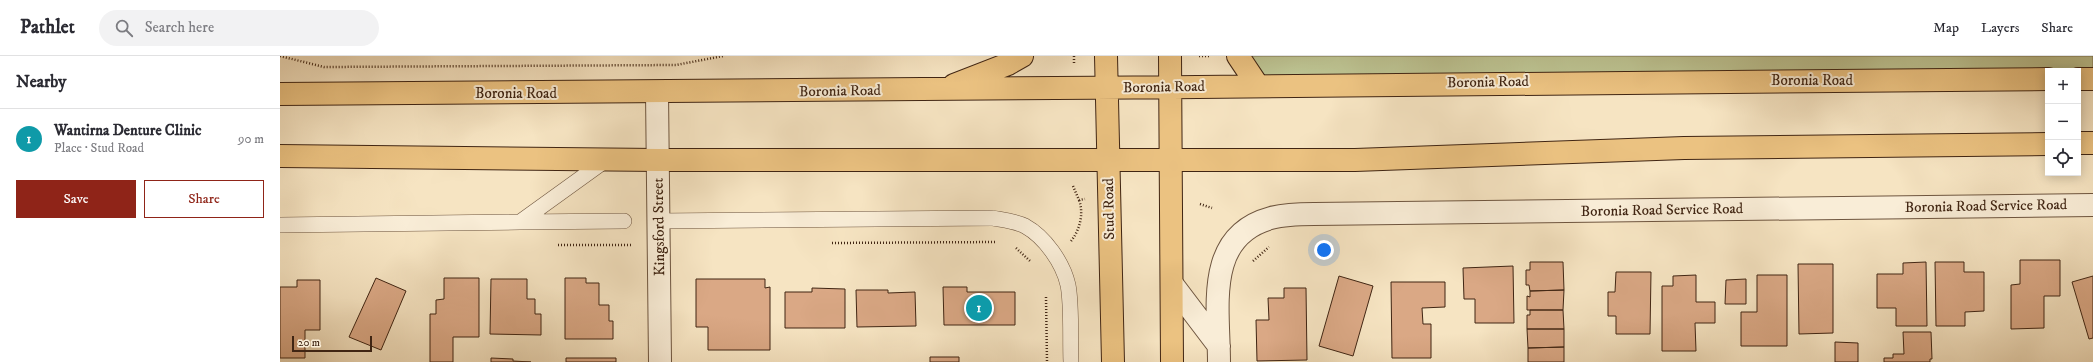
<!DOCTYPE html>
<meta charset="utf-8">
<style>
body{margin:0;font-family:"IM FELL DW Pica",serif;background:#f2f2f3;color:#2b2b33}
.controls{position:absolute;right:12px;top:12px;display:grid;overflow:hidden;border-radius:0px;box-shadow:0 2px 10px #0003}
.controls button{width:36px;height:36px;display:grid;place-items:center;padding:0;border:0;border-bottom:1px solid #e1e1e2;background:#fff;color:#2b2b33;font:20px sans-serif}
.scale{position:absolute;left:12px;bottom:10px;width:80px;box-sizing:border-box;padding-left:4px;border:2px solid #402513;border-top:0;font-size:11px;line-height:14px;white-space:nowrap;color:#402513;-webkit-text-stroke:3px #f9edd7;paint-order:stroke}
.you{position:absolute;left:1044px;top:194px;width:14px;height:14px;margin:-10px;border:3px solid #fff;border-radius:50%;background:#1a73e8;box-shadow:0 0 0 6px #1a73e833}
.badge{display:grid;place-items:center;width:26px;height:26px;border-radius:50%;background:#8f2418;color:#fff;font-size:13px;font-weight:700}
.pin{position:absolute;translate:-50% -50%;border:2px solid #fff;box-shadow:0 1px 4px #0006}
.list{margin:0;padding:0;list-style:none}
h2{display:flex;justify-content:space-between;align-items:center;height:52px;margin:0;padding:0 16px;font-size:17px}
h2 small{font-size:13px;font-weight:400;color:#7c7c81}
.list li{display:grid;grid-template-columns:26px 1fr auto;gap:12px;align-items:center;box-sizing:border-box;height:60px;padding:0 16px;border-top:1px solid #e1e1e2}
.list b{display:block;font-size:15px;white-space:nowrap}
.list p{margin:0;font-size:13px;white-space:nowrap;color:#7c7c81}
.list em{font-size:13px;font-style:normal;color:#7c7c81}
.actions{display:flex;gap:8px;padding:12px 16px}
.actions a{flex:1;padding:9px 0;border:1px solid #8f2418;border-radius:0px;text-align:center;font-size:14px;color:#8f2418}
.actions .main{background:#8f2418;color:#fff}
.icon{flex:none;width:22px;height:22px;fill:none;stroke:currentColor;stroke-width:2;stroke-linecap:round;stroke-linejoin:round}
.map{position:relative;flex:none;width:1813px;height:306px;overflow:hidden}
header{display:flex;align-items:center;gap:24px;box-sizing:border-box;height:56px;padding:0 20px;background:#fff;border-bottom:1px solid #e1e1e2}
header strong{font-size:19px}
nav{display:flex;gap:22px;margin-inline-start:auto;font-size:14px}
.search{width:280px;height:36px;background:#f2f2f3;display:flex;align-items:center;gap:10px;box-sizing:border-box;padding:0 14px;border-radius:22px;color:#7c7c81;font-size:15px}
main{display:flex}
aside{flex:1;background:#fff}
.map>svg:first-child{display:block}
</style>
<header>
<strong>Pathlet</strong>
<div class="search"><svg class="icon" aria-label="search" viewBox="0 0 24 24"><circle cx="10" cy="10" r="6"/><path d="M15 15l6 6"/></svg>Search here</div>
<nav><a>Map</a><a>Layers</a><a>Share</a></nav>
</header>
<main>
<aside>
<h2>Nearby<small></small></h2>
<ul class="list">
<li><span class="badge" style="background:#0f9aa8">1</span><div><b>Wantirna Denture Clinic</b><p>Place · Stud Road</p></div><em>90 m</em></li>
</ul>
<div class="actions"><a class="main">Save</a><a>Share</a></div>
</aside>
<div class="map">
<svg width="1813" height="306" viewBox="0 0 1813 306">
<rect width="100%" height="100%" fill="#f6e4c2"/>
<filter id="stains"><feTurbulence type="fractalNoise" baseFrequency=".005" numOctaves="4"/><feColorMatrix values="0 0 0 0 .2 0 0 0 0 .09 0 0 0 0 .02 0 0 0 .5 -.17"/></filter>
<radialGradient id="worn" r=".72"><stop offset=".6" stop-color="#630" stop-opacity="0"/><stop offset="1" stop-color="#630" stop-opacity=".3"/></radialGradient>
<!-- green -->
<path fill="#bdc493" stroke="#7e7453" d="M958,0h855v23l-15,-8h-30l-790,15z"/>
<!-- building -->
<path fill="#daa885" stroke="#402513" d="M1740,204h40v36h-16v32l-33,1v-44l9,-1z
M1250,206h33l1,28 -34,1 -1,-6h-3v-15h4z
M1646,206l1,64h-31v-18h-19v-34h26v-11z
M1655,206h29v10h20v39l-19,1v14h-29z
M1518,208h35v69l-34,1z
M1233,210l1,57h-39v-24h-11l-1,-31z
M1336,216h35l-1,62h-34v-18h-8v-24h7z
M1416,219v27h19v21h-20l1,28h-34v-65h11v-10z
M1477,219h30v71h-46v-34h16z
M1059,220l34,10 -20,70 -34,-10z
M1813,220v62l-4,1 -17,-57z
M96,222l30,13 -25,59 -32,-13z
M164,222h35v59h-26v25h-23v-48h6v-14l8,-1z
M285,222h21v5h13v22h10v16h4v18h-48z
M211,223h36v20h8v15h6v21l-51,-1z
M416,223h69v9l5,-1v63h-62v-23h-12z
M1466,223v25h-21l1,-24z
M17,224h23v50h-15v28h-25v-71h17z
M1111,226h54v25l-23,1 1,16h8v34h-39z
M663,231h24v5h48v33h-71z
M532,232l33,1v39h-60v-36h27z
M1004,232h22l1,72 -50,1 -1,-41h13l-1,-22h16z
M576,234h32v3l27,-1 1,34 -59,1z
M1284,234l-1,20h-36v-14l3,1v-6z
M1250,254h33l1,19h-37v-14h3z
M1247,273h37v18l-36,1z
M1623,276h28l1,27h-2v3h-46v-4h9v-4h11z
M1555,286l23,1v19h-23z
M1284,291v15h-36v-14z
M650,301h29v5h-29z
M211,302l22,1v2l18,1h-40z
M286,302h50v4h-50z"/>
<g fill="none" stroke-linecap="round" stroke-linejoin="round">
<defs>
<path id="lane" d="M378,165l334,-3c11,2 23,3 33,8 20,11 38,37 43,59 4,20 2,55 3,77
M240,166l104,-1
M0,169l240,-3 86,-62"/>
<path id="street" d="M377,37l3,269
M892,228l47,62
M939,306c0,-54 -15,-126 52,-144 14,-4 29,-4 43,-4l779,-9"/>
<path id="primary" d="M826,0l7,306
M890,0l2,306
M958,0l20,30
M1798,23h15
M674,29l54,-21 14,-8
M0,38c589,-1 1179,-12 1768,-15
M1798,87h15
M0,100l378,4h697l329,-12 364,-4"/>
</defs>
<!-- lane casing -->
<use href="#lane" stroke="#6e553f" stroke-width="16"/>
<!-- street casing -->
<use href="#street" stroke="#6e553f" stroke-width="24"/>
<!-- primary casing -->
<use href="#primary" stroke="#402513" stroke-width="24"/>
<!-- path -->
<path stroke="#402513" stroke-width="2.5" stroke-dasharray="1 2" stroke-linecap="butt" d="M0,0l44,11 352,-2 47,-9
M794,0v7
M919,0h12
M793,130l6,14 6,-1
M920,148l12,4
M791,185c9,-11 13,-28 8,-41
M552,187l165,-1
M278,189h75
M736,192l14,13
M973,205l16,-14
M766,241l1,65"/>
<!-- lane -->
<use href="#lane" stroke="#f9edd7" stroke-width="15"/>
<!-- street -->
<use href="#street" stroke="#f9edd7" stroke-width="22"/>
<!-- primary -->
<use href="#primary" stroke="#ebc281" stroke-width="22"/>
</g>
<g text-anchor="middle" dominant-baseline="central" stroke-width="4" stroke-linejoin="round" paint-order="stroke">
<!-- street labels -->
<g font-size="15" fill="#402513" stroke="#f9edd7">
<text x="1532" y="24">Boronia Road</text>
<text transform="translate(1208 26) rotate(-1)">Boronia Road</text>
<text transform="translate(884 31) rotate(-1)">Boronia Road</text>
<text transform="translate(560 35) rotate(-1)">Boronia Road</text>
<text x="236" y="37">Boronia Road</text>
<text transform="translate(1706 150) rotate(-1)">Boronia Road Service Road</text>
<text transform="translate(829 153) rotate(-91)">Stud Road</text>
<text transform="translate(1382 154) rotate(-1)">Boronia Road Service Road</text>
<text transform="translate(379 171) rotate(-91)">Kingsford Street</text>
</g>
</g>
<rect width="100%" height="100%" filter="url(#stains)"/>
<rect width="100%" height="100%" fill="url(#worn)"/>
</svg>
<div class="controls">
<button>+</button>
<button>−</button>
<button><svg class="icon" aria-label="locate" viewBox="0 0 24 24"><circle cx="12" cy="12" r="6"/><path d="M12 2v4M12 18v4M2 12h4M18 12h4"/></svg></button>
</div>
<div class="scale">20 m</div>
<div class="you"></div>
<div class="pin badge" style="left:699px;top:252px;background:#0f9aa8">1</div>
</div>
</main>
